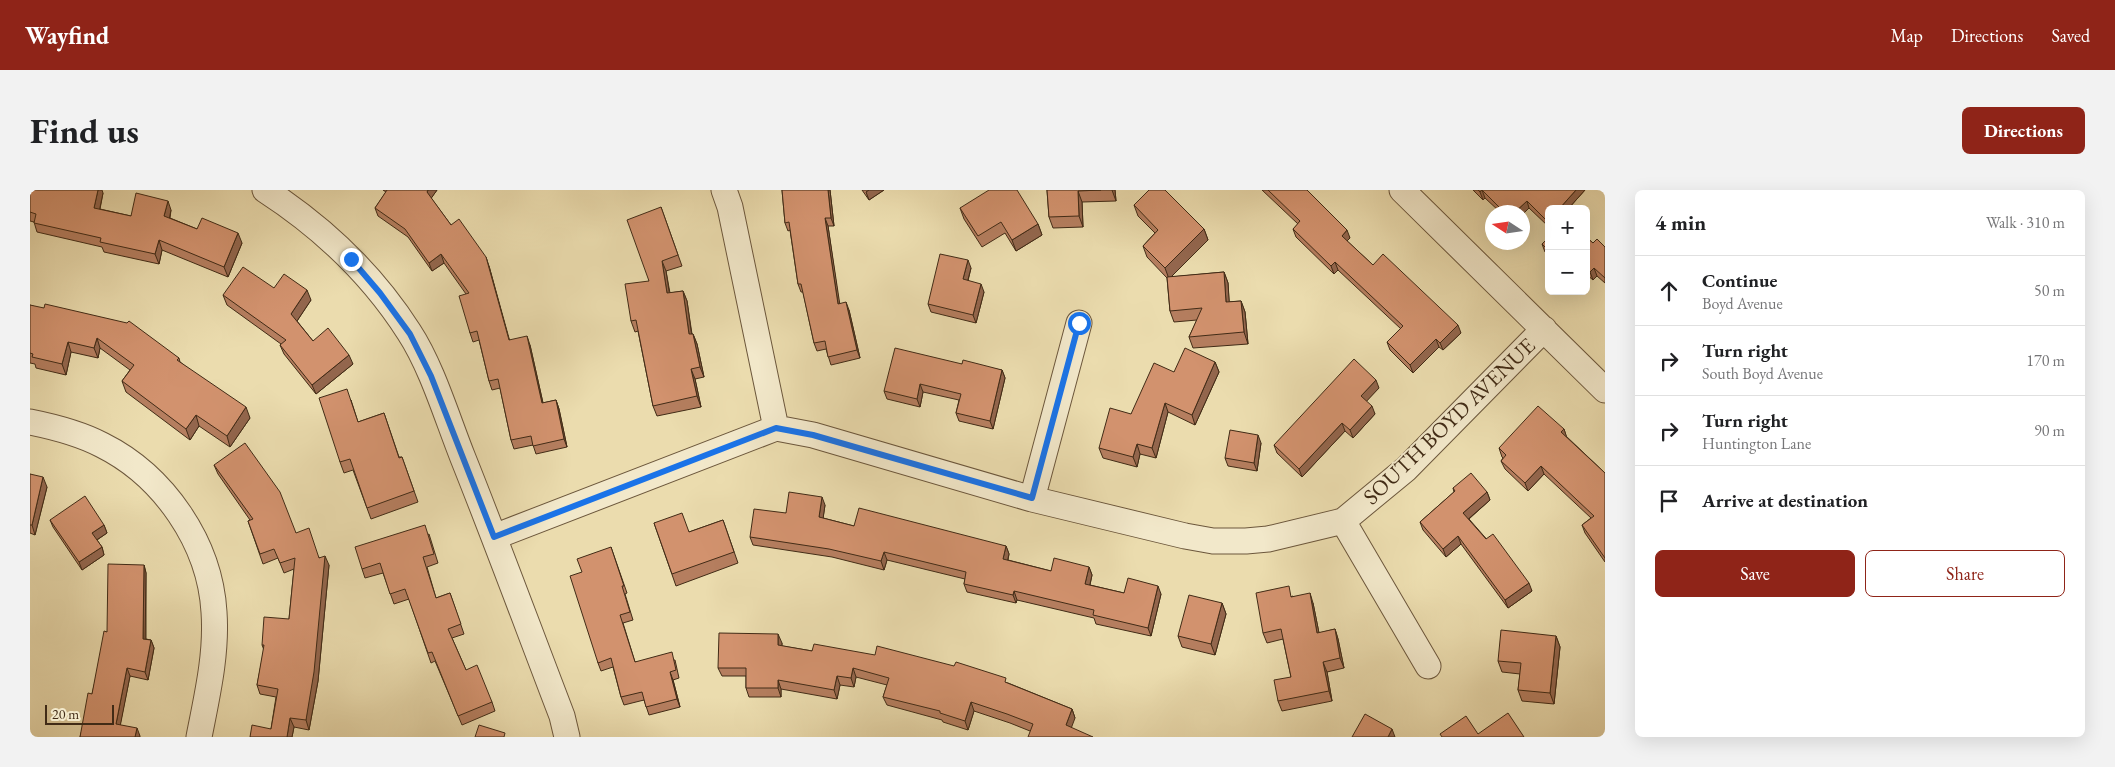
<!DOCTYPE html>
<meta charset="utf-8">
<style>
body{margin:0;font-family:"EB Garamond",serif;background:#f2f2f2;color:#202124}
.controls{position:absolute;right:15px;top:15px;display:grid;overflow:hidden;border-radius:8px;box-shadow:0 5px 20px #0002}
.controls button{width:45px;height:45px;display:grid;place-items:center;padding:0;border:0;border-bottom:1px solid #e0e0e0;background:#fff;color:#202124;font:25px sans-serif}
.compass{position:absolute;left:1455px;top:15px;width:45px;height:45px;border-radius:50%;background:#fff;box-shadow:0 5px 20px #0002;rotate:282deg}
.scale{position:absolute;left:15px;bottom:12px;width:69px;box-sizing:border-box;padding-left:5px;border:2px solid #412b16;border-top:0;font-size:14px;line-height:18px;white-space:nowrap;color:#412b16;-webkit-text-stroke:4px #f2e8ca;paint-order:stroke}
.stop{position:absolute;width:15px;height:15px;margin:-11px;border:4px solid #1a73e8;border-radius:50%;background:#fff}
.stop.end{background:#1a73e8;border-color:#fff;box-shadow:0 1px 5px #0008}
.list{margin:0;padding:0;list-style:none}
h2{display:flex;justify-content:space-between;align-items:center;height:65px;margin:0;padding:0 20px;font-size:21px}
h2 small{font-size:16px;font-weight:400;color:#757577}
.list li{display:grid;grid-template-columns:32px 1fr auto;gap:15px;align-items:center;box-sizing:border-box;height:70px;padding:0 20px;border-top:1px solid #e0e0e0}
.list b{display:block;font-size:19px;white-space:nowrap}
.list p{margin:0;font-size:16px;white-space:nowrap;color:#757577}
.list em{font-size:16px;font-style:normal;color:#757577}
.actions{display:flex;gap:10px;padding:15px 20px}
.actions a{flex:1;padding:11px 0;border:1px solid #8f2418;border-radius:8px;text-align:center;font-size:18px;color:#8f2418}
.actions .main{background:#8f2418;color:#fff}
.icon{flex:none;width:28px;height:28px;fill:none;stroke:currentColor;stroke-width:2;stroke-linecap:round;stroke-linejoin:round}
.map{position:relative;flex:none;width:1575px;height:547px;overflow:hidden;border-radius:8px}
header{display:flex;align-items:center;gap:30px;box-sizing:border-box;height:70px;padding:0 25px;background:#8f2418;color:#fff}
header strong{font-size:24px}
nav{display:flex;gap:28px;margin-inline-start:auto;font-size:18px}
.intro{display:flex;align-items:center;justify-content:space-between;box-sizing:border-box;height:120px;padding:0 30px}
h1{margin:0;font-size:35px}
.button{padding:12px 22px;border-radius:8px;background:#8f2418;color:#fff;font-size:18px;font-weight:700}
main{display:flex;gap:30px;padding:0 30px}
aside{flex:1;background:#fff;border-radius:8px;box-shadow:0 5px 20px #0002}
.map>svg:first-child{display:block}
</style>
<header>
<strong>Wayfind</strong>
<nav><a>Map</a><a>Directions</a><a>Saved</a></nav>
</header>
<div class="intro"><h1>Find us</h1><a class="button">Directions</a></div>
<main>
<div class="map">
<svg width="1575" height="547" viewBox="0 0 1575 547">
<rect width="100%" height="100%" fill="#ebdcae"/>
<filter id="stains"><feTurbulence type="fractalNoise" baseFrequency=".004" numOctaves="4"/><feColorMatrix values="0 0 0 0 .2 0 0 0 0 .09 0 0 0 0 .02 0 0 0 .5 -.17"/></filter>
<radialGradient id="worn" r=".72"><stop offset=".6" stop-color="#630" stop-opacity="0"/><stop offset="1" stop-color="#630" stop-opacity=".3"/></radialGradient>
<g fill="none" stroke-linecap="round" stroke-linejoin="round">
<defs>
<path id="minor" d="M235,0c57,37 107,84 144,142 23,35 38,86 54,126 34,85 66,172 99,258l5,21
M694,0l6,17 46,221
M1372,0l203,200
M0,232c25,5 49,11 72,23 62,31 108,98 112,167 3,42 -7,84 -15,125
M1002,309l47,-176
M1313,331l85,145
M464,347l282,-109 37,7 219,64 153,37 28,5h33l22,-2 75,-18 63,-52 138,-140"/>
</defs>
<!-- minor casing -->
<use href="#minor" stroke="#6c573c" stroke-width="27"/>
<!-- minor -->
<use href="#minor" stroke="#f2e8ca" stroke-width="25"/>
</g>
<!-- wall -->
<path fill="#b57e5f" stroke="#412b16" d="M0,0l73,3 -3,16 31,7 40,-6 -1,8 27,11 45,14 -14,34 -66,-27 -3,14 -55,-12 -2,-5 -65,-15 -3,-10 -4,-1z
M353,0h54l-6,8 20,27 38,41 20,74 21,5 13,58 13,-3 3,9 8,38 -31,7 -3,-9 -19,4 -3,-9 -11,-52 -8,2 -3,-9 -10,-41 -6,2 -3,-9 -4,-39 -22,-31 -12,8 -24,-34 -30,-21 -3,-8 11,-16z
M752,0h48l4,36h-6l11,77 10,7 11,48 -29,7 -5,-16 -9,2 -3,-8 -11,-51h-2l-3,-8 -8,-54 -2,1 -3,-8z
M832,0h22l-15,10z
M1017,0h68l1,11 -34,1 1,25 -30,1 -4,-11z
M1232,0h45l43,48 -3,3 26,24 88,68 -18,17 -4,-3 -26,26 -23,-23 -3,-8 14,-13 -63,-59 -4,4 -38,-37 -3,-8 5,-5z
M1443,0h112l-17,19h-19v18l-20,-19 -7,7v-3h-22l-15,-14 -2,2z
M1104,15l70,24 4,11 -37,37 53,-5 4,11 1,19 12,-1 4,11 3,32 -55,4 -4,-11 8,-17 -23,2 -4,-11 -3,-33 -20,-21 -4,-11 12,-13 -17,-17z
M631,17l21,59 -16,5 4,22 13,-2 4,10 5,33h1l4,10 7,33 -9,2 6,28 -44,9 -4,-10 -15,-75 -3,1 -4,-11 18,-40z
M930,18l78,16 4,11 -26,16 -11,-18 -23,14 -18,-28z
M1519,47v18l-4,-3 -3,-8z
M1556,47l7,6 12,4v36l-8,-7 -4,4 -7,-6z
M941,78l-3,13 16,11 -8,31 -45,-11 -3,-8z
M193,105l88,5 -14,21 16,20 40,23 -37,30 -32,-40 -4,-9 1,-1 -54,-39z
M0,115l149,53 1,4 70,56 -20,29 -31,-21 -9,14 -64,-48 -4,-11 8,-11 -30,-22 -2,10 -27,-6 -5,23 -30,-7 -1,-4 -5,-1z
M1185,172l4,10 -24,53 -27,-13 -12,46 -16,-4 -3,13 -34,-9 -4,-10 32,-34 43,-42z
M932,174l40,6 3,8 -12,51 -34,-8 -3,-8 3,-13 -36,-8 -3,15 -33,-8 -3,-8z
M1349,198l-13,13 9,13 -22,24 -8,-7 -43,46 -25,-24 -3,-8z
M321,210l7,22 26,-9 15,44h3l16,45 -47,17 -18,-49 -9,3 -4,-11z
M1534,239l2,7 39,37v89l-20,-29 -3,-8 9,-7 -47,-44 -16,17 -23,-22 -4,-8 2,-3 -1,-1 -3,-9z
M1231,253l-4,28 -29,-5 -3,-8z
M184,275l82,68 24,25 9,7 -11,116 -9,49 -15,-3 -2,10h-42l21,-8 5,-32 -16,-3 -3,-9 7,-35 -2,-5 27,-26 5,-50 -10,4 -6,-15 -15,6 -15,-43 2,-1 -32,-46z
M0,284l17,13 -12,48 -5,-2z
M1423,298l34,4 3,8 -21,19 63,72 -24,17 -47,-64 -15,13 -23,-27 -3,-8 34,-30z
M795,315l-2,13 31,8 152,20 3,8 -1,6 43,11 38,-4 3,8 -2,10 34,8 37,1 -10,42 -55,-12 -2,-6 -77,-18 -1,3 -49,-11 -3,-8 1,-5 -78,-19 -3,10 -52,-13 -79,-12 -3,-8 36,-24z
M20,330l54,5 3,8 -10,7 5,7 2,8 -22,15 -29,-43z
M693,330l15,43 -62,23 -22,-63 35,9z
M399,344l9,29 -11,4 9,31 14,-5 14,41 -12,4 14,32 26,32 3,9 -33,14 -27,-64 -4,2 -22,-64 -15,5 -11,-31 -18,5 -3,-9z
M581,357l16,46 -2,1 8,26 -10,3 12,39 40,-2 4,18 -6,2 7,27 -31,8 -5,-15 -20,5 -3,-8 -8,-30 -12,4 -3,-8z
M114,375l2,8v66l5,1 3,8 -6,32 -18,-4 -10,49 20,11 -60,1 12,-43 15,-62z
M1262,406l21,7 6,30 16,-4 3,10 6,29 -17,4 5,29 -50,10 -4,-10 13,-24 -8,-38 -16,4 -4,-10z
M1192,413l4,11 -11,41 -33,-8 -4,-11z
M1526,446l4,11 -6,57 -32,-3 -4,-11 2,-16 -18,-2 -4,-11z
M752,453v3l226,37 64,26 3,9 -45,13 -20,-8 -36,-12 -6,19 -25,-8 -1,-2 -55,-15 -4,-8 4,-12 -31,-8 -2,10 -14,-2 -3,14 -56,-10v8h-32l-3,-9v-12h-24l-4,-8z"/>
<!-- shaded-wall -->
<path fill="#93664d" stroke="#412b16" d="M68,0h4l1,3 -5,24 -4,-9z
M398,0h9l-7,10 -3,-8z
M798,0h2l4,36 -3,-8z
M839,0h15l-15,10 -3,-8z
M1082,0h3l1,11z
M1452,0l3,8 -2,2 -3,-8z
M1546,0h9l-17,19h-9z
M1048,1l4,11 1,25 -4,-11z
M138,11l3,9 -3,15 -4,-9z
M1497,11l2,7 -7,7v-3h-7z
M795,28l3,8 13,86 -3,-8z
M1008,34l4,11 -26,16 -4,-11z
M1174,39l4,11 -39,39 -4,-11z
M1317,40l3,8 -6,6 -2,-8z
M208,43l4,10 -14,34 -4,-10z
M129,50l3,10 -3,14 -4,-10z
M411,64l3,9 -12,8 -3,-8z
M456,67l3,9 23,83 -3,-9z
M938,70l3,8 -5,19 -3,-8z
M632,71l4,10 5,33 -4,-11z
M1305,72l3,8 -4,4 -3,-8z
M1564,78l3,8 -4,4 -3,-8z
M1194,82l4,11 2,30 -4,-11z
M951,94l3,8 -8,31 -3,-8z
M277,100l4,10 -16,24 -4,-10z
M653,101l4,10 6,44 -4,-11z
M1211,111l4,11 3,32 -4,-12z
M816,112l3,8 11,48 -3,-8z
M1428,135l3,8 -18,17 -3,-7z
M663,144l4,10 7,33 -4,-10z
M497,146l3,9 15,67 -3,-9z
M67,148l3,10 -2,10 -4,-10z
M1406,149l3,8 -26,26 -3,-8z
M38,152l3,10 -5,23 -4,-11z
M319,165l4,9 -37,30 -4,-9z
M1185,172l4,10 -24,53 -3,-10z
M661,179l4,10 6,28 -4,-11z
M972,180l3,8 -12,51 -3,-8z
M1346,190l3,8 -15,16 -3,-8z
M890,194l3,8 -3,15 -3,-8z
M526,210l3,9 8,38 -3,-8z
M1135,213l3,9 -12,46 -4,-10z
M1342,216l3,8 -22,24 -3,-8z
M216,217l4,11 -20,29 -3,-11z
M166,225l3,11 -9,14 -4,-11z
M1312,233l3,8 -43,46 -3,-8z
M1534,239l3,9 -6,-6z
M1228,245l3,8 -4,28 -3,-8z
M1107,254l3,10 -3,13 -4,-10z
M1511,276l3,8 -16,17 -3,-8z
M13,287l4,10 -12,48 -3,-10z
M1457,302l3,8 -24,21 -3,-8z
M792,307l3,8 -3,21 -3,-9z
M74,335l3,8 -12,8 -3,-8z
M1428,346l3,8 -15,13 -3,-8z
M976,356l3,8 -3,13 -3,-8z
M72,357l2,8 -22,15 -3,-8z
M854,362l3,8 -3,10 -3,-9z
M295,366l4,9 -11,116 -9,49 -3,-10z
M114,375l2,8 -1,74 -2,-8z
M1059,377l3,8 -4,18 -3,-9z
M1499,393l3,8 -24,17 -3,-8z
M1128,396l3,8 -10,42 -3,-8z
M984,401l3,9 -1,3 -3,-8z
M1280,403l3,10 8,40 -4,-10z
M1192,413l4,11 -11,41 -4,-11z
M1305,439l3,10 6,29 -4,-10z
M748,444l4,9 -1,11 -3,-9z
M1526,446l4,11 -6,57 -4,-11z
M121,450l3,8 -6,32 -3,-8z
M1293,472l4,10 5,29 -3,-10z
M97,478l3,8 -11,56 -3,-8z
M823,478l3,9 -2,10 -3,-9z
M640,482l3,8 7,27 -3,-8z
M807,486l3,9 -3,14 -3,-9z
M748,490l3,9v8l-3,-9z
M941,512l3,9 -6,19 -3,-9z
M1042,519l3,9 -6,16 -3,-9z
M260,528l4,9 -2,10h-5z
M107,538l3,8v1h-5z
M1362,539l3,8h-7z"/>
<!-- building -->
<path fill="#d2926e" stroke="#412b16" d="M0,0h68l-4,18 37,8 5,-23 32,8 -4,15 33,13 5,-11 36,15 -14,34 -65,-27 -4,14 -55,-12 1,-4 -67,-15 2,-9 -6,-2z
M357,0h41l-1,2 24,33 8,-6 27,38 23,83 18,-4 15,67 14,-3 8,39 -31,7 -2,-10 -20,4 -13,-61 -9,2 -12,-50 -7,2 -11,-37 10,-3 -28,-39 -12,9 -24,-34 -30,-21z
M752,0h46l3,28h-6l13,86 8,-2 11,48 -29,7 -3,-16 -11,2 -13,-59h-3l-9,-62 -4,1z
M959,0h28l21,34 -26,16 -11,-18 -23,14 -18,-28z
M1017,0h54l-23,1 1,25 -30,1z
M1119,0h16l39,39 -39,39 -22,-22 15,-16 -24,-25z
M1238,0h39l40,40 -5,6 31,29 10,-11 75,71 -18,18 -4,-4 -26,26 -23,-23 16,-16 -68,-64 -4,4 -38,-37 7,-8z
M1448,0h98l-17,19h-10v11l-2,1 -20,-20 -12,11h-11l-22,-22 -2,2z
M631,17l17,48 -16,6 5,32 16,-2 6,43h4l7,33 -9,2 6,27 -44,10 -17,-86 -5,1 -6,-37 24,-3 -22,-61z
M1519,47v14l-7,-7z
M1556,47l7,6 4,-4 8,8v31l-11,-10 -4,4 -4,-3z
M910,64l28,6 -5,19 18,5 -8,31 -45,-11z
M213,77l31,21 10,-14 23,16 -16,24 22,27 15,-13 21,27 -37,30 -32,-40 6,-5 -63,-45z
M1194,82l2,30 15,-1 3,31 -55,5 13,-29 -32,3 -3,-34z
M15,114l82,19 2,-2 50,37 -2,2 69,47 -19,29 -31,-21 -10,14 -64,-48 12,-16 -37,-27 -3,10 -26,-6 -6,22 -30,-7 1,-3 -3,-1v-48l14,3z
M865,158l67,16 1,-4 39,10 -12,51 -34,-8 5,-19 -41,-10 -3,15 -33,-8z
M1155,158l30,14 -23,53 -27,-12 -13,45 -15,-4 -4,13 -34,-9 11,-40 21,6 23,-51 20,9z
M1324,169l22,21 -15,16 11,10 -22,24 -8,-7 -43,46 -25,-24z
M317,199l11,33 26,-9 15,45 3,-1 12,34 -47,17 -17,-49 -10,3 -21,-64z
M1508,216l26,23 -3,3 44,41v85l-23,-33 12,-9 -53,-50 -16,17 -24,-22 5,-6 -7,-7z
M1200,240l28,5 -4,28 -29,-5z
M215,253l35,49 16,41 13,-5 10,30 6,-2 -11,116 -8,48 -16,-2 -3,19h-37l2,-12 19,4 7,-40 -21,-4 7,-40h-2l2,-28 25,2 6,-61 -15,5 -6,-14 -14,5 -12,-33 5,-2 -39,-54z
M1441,283l16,19 -24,21 23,26 7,-5 36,49 -24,17 -47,-64 -15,13 -23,-27 35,-31 -2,-3z
M0,284l13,3 -11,48h-2z
M759,302l33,5 -3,20 35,9 5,-18 147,38 -3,13 48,12 3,-13 35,9 -4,17 39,9 4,-15 30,8 -10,42 -55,-13 1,-5 -80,-19 -1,4 -49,-11 2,-12 -82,-20 -3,9 -52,-12 -79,-12 4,-28 32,4z
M55,306l19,29 -12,8 10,14 -23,15 -29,-42z
M652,323l7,19 34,-12 11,32 -62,22 -18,-51z
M395,335l9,29 -11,3 13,41 14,-5 11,31 -13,5 18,41 11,-5 15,37 -34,14 -26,-64 -4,1 -23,-64 -15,5 -10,-31 -18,6 -7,-22z
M581,357l13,39h-2l8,26 -10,3 15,47 37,-10 4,18 -6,2 7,27 -31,8 -4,-15 -21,5 -10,-39 -13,5 -28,-87 12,-4 -5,-13z
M78,374l36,1 -1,74 8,1 -6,32 -18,-4 -11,56 21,4 -2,9h-55l8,-44 4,1 12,-63 3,1z
M1259,396l2,11 19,-4 7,40 18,-4 5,29 -17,4 6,29 -51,10 -4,-21 17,-3 -10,-48 -18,4 -7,-40z
M1159,405l33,8 -11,41 -33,-8z
M1471,440l55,6 -6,57 -32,-3 3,-27 -23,-2z
M689,443l59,1v11l34,6 2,-7 61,11 2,-9 77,20 2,-4 50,16 -1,4 67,27 -6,16 27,12h-65l5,-13 -26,-10 -36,-12 -6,19 -25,-8v-2l-57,-14 6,-19 -36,-10 -2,10 -14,-2 -3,14 -56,-10v8h-32v-20h-28z
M1478,523l16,24h-82l-2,-3 26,-18 12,18z
M1335,524l27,15 -4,8h-36z
M449,535l26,8 -1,4h-29z"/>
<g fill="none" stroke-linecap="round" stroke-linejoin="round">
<!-- route -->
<path stroke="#1a73e8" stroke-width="6" d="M321,69l29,34 30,41 21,42 63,161 282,-109 37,7 219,63 47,-175"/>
</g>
<g text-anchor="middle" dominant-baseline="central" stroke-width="4" stroke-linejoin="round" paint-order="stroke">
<!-- street labels -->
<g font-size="22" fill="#412b16" stroke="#f2e8ca">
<text transform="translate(1419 231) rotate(-44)">SOUTH BOYD AVENUE</text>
</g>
</g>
<rect width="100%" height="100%" filter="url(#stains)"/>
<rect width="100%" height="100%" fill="url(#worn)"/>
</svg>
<div class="controls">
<button>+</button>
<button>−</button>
</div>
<svg class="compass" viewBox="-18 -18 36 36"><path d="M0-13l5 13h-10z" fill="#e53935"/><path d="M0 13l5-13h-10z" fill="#757577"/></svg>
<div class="scale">20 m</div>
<div class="stop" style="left:1049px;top:133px"></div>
<div class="stop end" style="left:321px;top:69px"></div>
</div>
<aside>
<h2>4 min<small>Walk · 310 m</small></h2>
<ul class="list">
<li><svg class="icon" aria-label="ahead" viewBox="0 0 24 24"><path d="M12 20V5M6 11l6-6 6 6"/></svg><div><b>Continue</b><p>Boyd Avenue</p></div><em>50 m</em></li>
<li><svg class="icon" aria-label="right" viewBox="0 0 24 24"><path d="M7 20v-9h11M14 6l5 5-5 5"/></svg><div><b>Turn right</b><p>South Boyd Avenue</p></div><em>170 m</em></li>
<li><svg class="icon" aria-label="right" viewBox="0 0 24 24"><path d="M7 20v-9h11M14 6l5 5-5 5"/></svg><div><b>Turn right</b><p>Huntington Lane</p></div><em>90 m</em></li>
<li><svg class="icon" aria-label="arrive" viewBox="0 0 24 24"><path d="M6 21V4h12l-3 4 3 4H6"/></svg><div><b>Arrive at destination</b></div></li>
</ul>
<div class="actions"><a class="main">Save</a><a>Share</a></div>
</aside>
</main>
